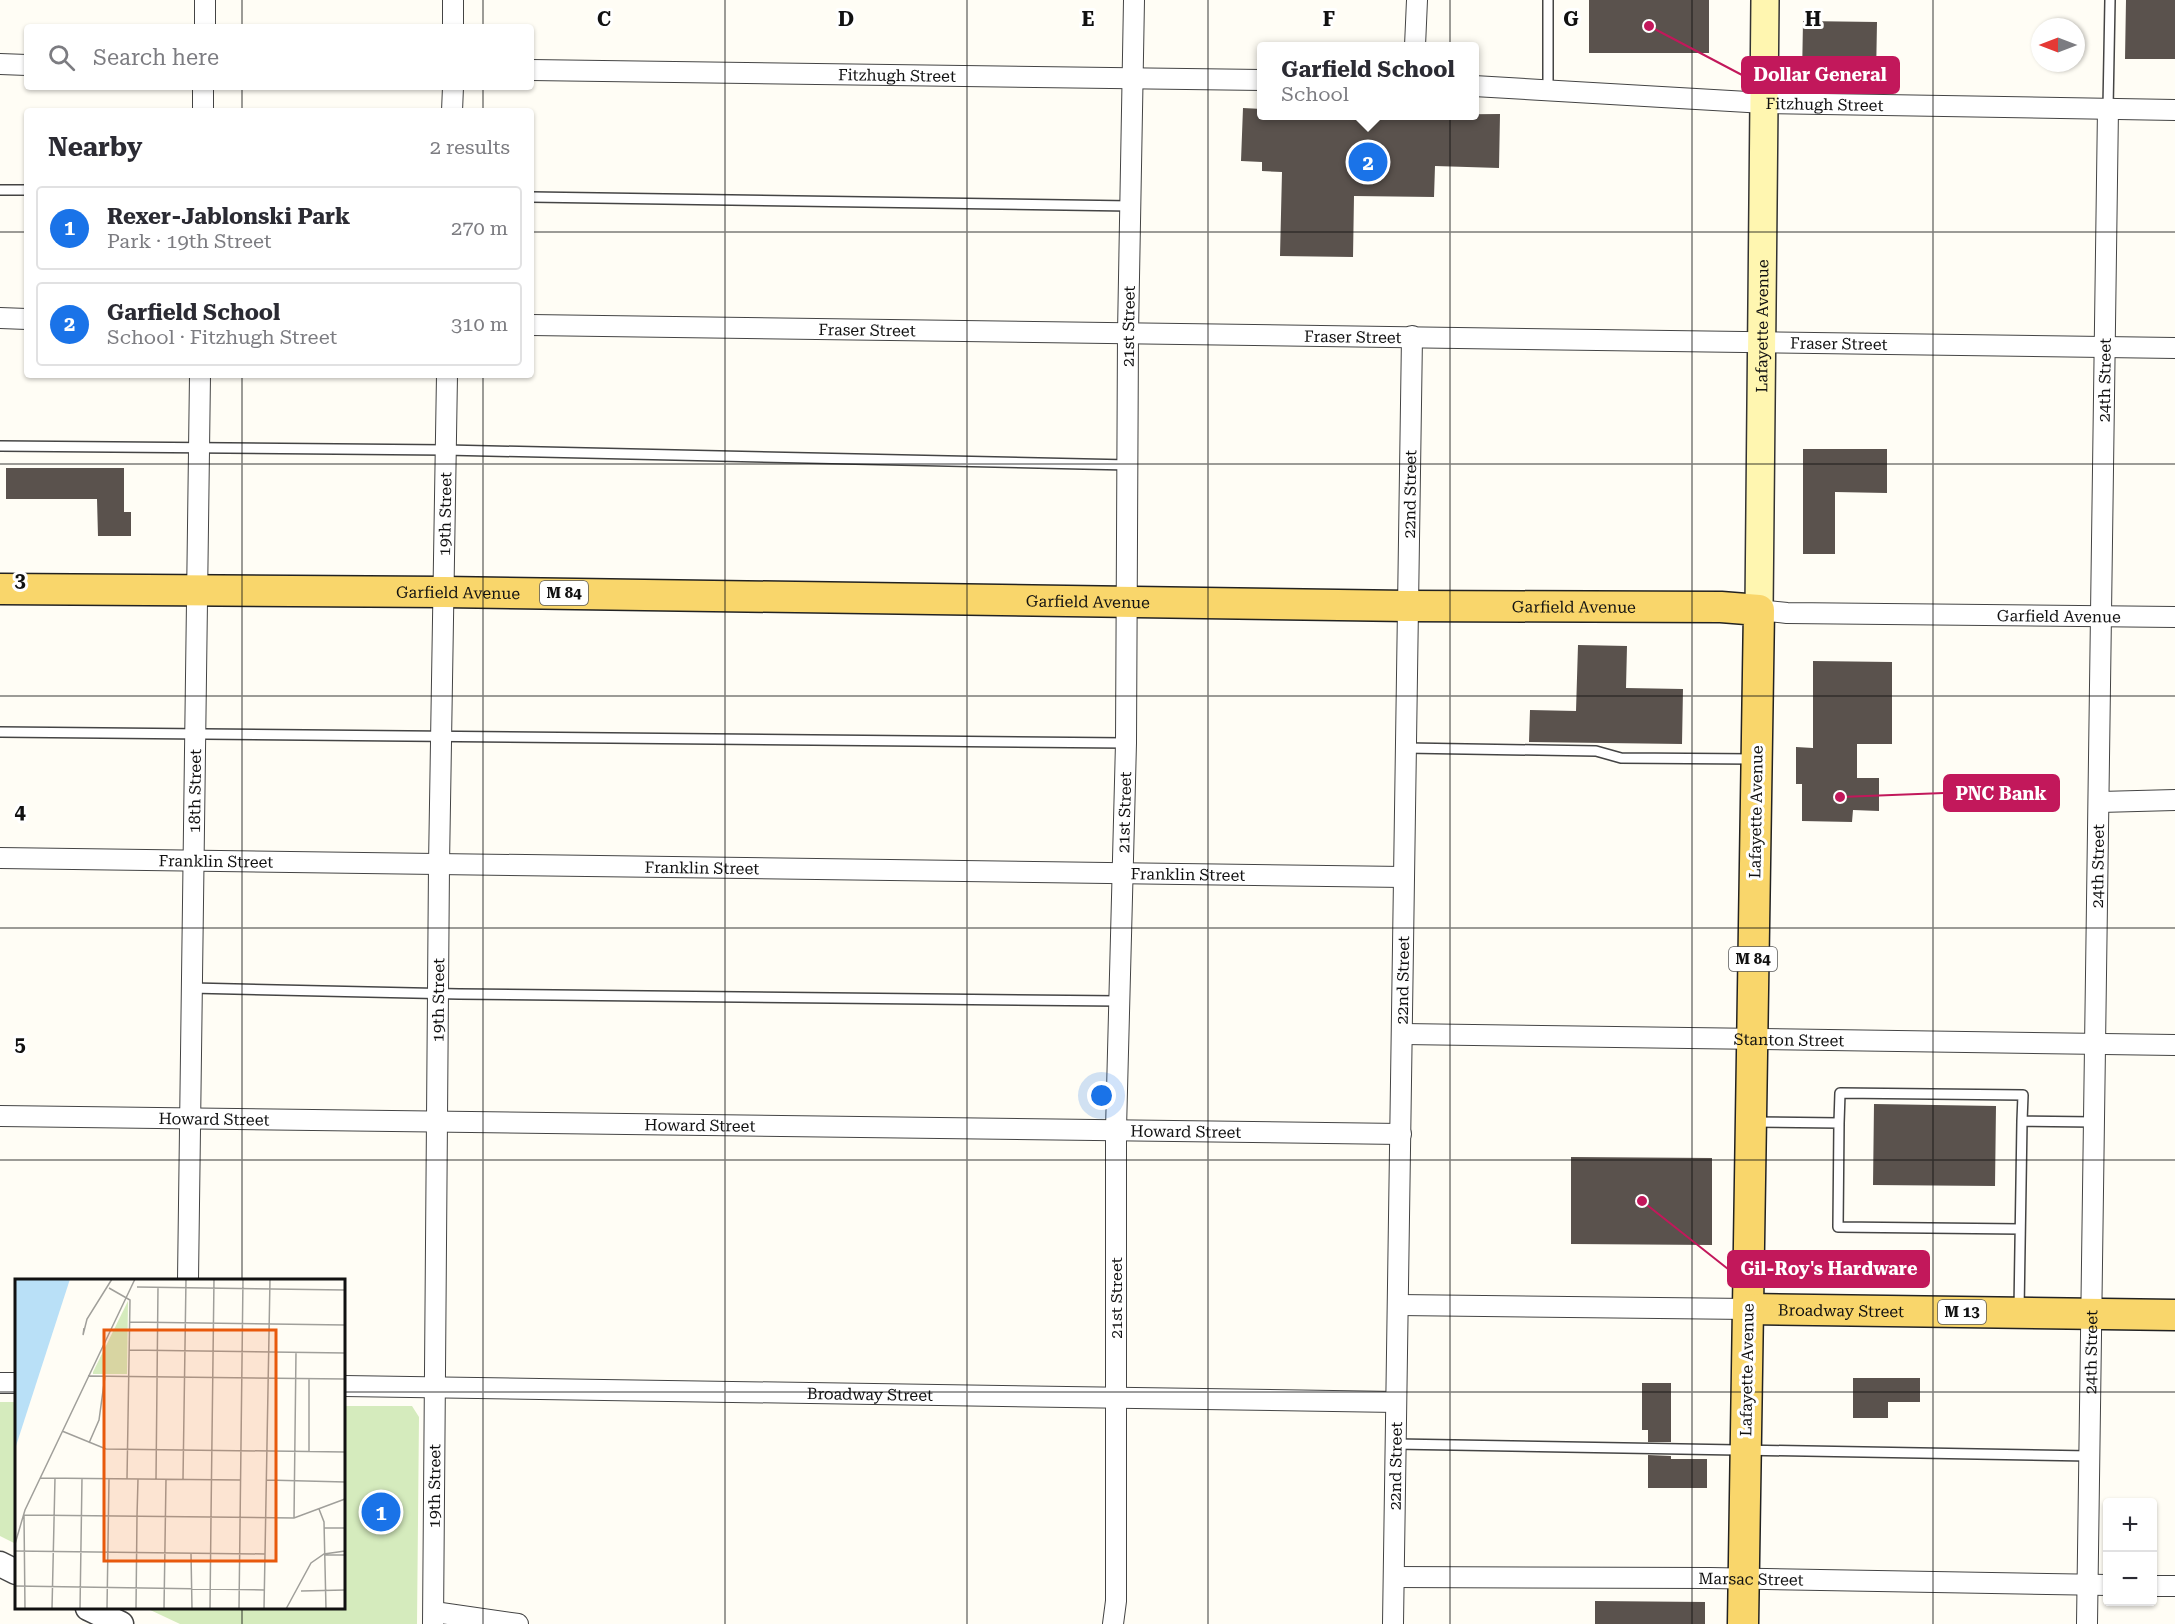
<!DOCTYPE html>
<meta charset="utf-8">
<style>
body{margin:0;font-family:"Roboto Serif",serif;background:#f2f2f3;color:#2b2b33}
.controls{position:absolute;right:18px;bottom:18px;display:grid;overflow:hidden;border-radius:6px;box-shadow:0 2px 4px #0004}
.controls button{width:54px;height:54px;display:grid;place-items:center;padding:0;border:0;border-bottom:2px solid #e1e1e2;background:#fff;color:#2b2b33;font:30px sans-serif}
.compass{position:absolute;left:2031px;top:18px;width:54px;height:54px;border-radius:50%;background:#fff;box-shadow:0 2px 4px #0004;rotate:270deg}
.you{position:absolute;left:1102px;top:1096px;width:21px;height:21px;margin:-15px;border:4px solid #fff;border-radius:50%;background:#1a73e8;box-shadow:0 0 0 9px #1a73e833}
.badge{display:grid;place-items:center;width:39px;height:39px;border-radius:50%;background:#1a73e8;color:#fff;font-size:20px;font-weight:700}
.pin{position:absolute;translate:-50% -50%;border:3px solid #fff;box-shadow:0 2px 6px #0006}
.popup{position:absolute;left:1257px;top:42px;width:222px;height:78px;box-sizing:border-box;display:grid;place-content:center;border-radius:6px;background:#fff;filter:drop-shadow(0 2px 4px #0005);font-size:20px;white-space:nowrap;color:#7c7c81}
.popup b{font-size:22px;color:#2b2b33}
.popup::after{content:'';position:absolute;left:50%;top:100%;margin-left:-12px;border:12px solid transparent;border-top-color:#fff}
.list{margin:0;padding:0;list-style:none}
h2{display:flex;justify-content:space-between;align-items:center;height:78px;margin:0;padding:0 24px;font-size:26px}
h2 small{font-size:20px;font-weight:400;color:#7c7c81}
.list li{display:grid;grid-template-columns:39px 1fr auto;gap:18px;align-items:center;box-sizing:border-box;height:84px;margin:0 12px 12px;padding:0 12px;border:2px solid #e1e1e2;border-radius:6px}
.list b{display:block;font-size:22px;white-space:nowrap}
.list p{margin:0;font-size:20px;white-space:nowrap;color:#7c7c81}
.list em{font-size:20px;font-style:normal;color:#7c7c81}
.icon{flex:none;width:33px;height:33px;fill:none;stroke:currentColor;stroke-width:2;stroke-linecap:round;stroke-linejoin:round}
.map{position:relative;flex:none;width:2175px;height:1624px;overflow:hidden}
.search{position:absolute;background:#fff;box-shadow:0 2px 4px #0004;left:24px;top:24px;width:510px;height:66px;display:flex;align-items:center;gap:15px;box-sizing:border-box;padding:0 21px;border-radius:6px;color:#7c7c81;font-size:22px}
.panel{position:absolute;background:#fff;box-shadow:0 2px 4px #0004;left:24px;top:108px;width:510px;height:270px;border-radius:6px}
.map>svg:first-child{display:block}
</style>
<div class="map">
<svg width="2175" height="1624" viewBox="0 0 2175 1624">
<rect width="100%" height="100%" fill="#fffdf5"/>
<!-- green -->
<path fill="#d5ebbd" d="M0,1402h16v142l-16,-8z
M344,1406h68l7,11 -2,207h-237l-34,-16h198z"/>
<!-- building -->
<path fill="#5a524d" d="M1589,0h120v53h-120z
M2126,0h49v59h-50z
M1803,21l74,1 -1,56 -74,-1z
M1243,108l19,1v7l238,-2 -1,54 -64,-2 -1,31 -80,-1 -1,61 -73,-1 2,-84 -20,-1v-9l-21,-1z
M1803,449h84v44l-52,-1v62h-32z
M6,468h118v44h7v24h-33l-1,-37h-91z
M1578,645l49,1 -1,42 57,1 -1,55 -153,-2 1,-32 46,1z
M1813,661l79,1v82h-35v34h22v33l-26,-1 -1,12 -50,-1v-37h-6v-37l17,1z
M1874,1104l122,2 -1,80 -122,-1z
M1571,1157l141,1v87l-141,-1z
M1853,1378h67v24h-32v16h-35z
M1642,1383h29v59h-23v-12h-6z
M1648,1455l23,1v3h36v29h-59z
M1595,1601l110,1v22h-110z"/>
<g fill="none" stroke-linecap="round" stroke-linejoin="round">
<defs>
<path id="service" d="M1548,91v-91
M2108,108l2,-108
M0,190h27
M531,197l600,9
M0,446l446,4 683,15
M0,732l1126,11
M1406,748l190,3 25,7 133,1
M191,988l268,6 660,7
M1753,1122l86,1 -1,104 182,2
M1839,1123l1,-30 183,2 -1,26
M2019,1310l3,-189 72,1
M1396,1444l694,12"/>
<g id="minor">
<path d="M205,27v-27"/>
<path d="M453,27v-27"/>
<path d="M1415,46l2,-46"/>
<path d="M0,64l27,1"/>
<path id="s1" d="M531,70l731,10"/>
<path id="s2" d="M1474,86l291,17 410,7"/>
<path d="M203,111v-24"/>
<path d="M452,111l1,-24"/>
<path d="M0,318l27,1"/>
<path id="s3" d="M531,325l1644,23"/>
<path id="s4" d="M1759,610l28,3 388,4"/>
<path d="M2100,802l75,-2"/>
<path id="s5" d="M0,858l1404,19"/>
<path id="s6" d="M1403,1034l772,11"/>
<path id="s7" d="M0,1116l1401,18"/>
<path id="s8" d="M188,1280l12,-905"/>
<path d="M1399,1305l349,4"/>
<path d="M0,1383h16"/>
<path id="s9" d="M344,1386l1052,16"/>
<path id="s10" d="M1394,1577l316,1 398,7"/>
<path d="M2152,1586h23"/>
<path d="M434,1612l84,12"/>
<path id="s11" d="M433,1624l6,-759 8,-490"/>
<path id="s12" d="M1113,1624l3,-23v-472l10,-386 2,-410 6,-333"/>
<path id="s13" d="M1393,1624l19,-1288"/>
<path id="s14" d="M2087,1624l21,-1516"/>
</g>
<path id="tertiary" d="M0,1564l16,8
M88,1608l33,16"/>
<g id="secondary">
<path id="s15" d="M1759,610l6,-610"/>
</g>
<g id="primary">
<path id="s16" d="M0,589l444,3 963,14 314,1 38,3 -16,1014"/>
<path id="s17" d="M1748,1309l427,6"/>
</g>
</defs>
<!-- service casing -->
<use href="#service" stroke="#444" stroke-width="12"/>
<!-- minor casing -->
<use href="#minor" stroke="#444" stroke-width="22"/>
<!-- tertiary casing -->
<use href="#tertiary" stroke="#444" stroke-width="27"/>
<!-- secondary casing -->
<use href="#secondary" stroke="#333" stroke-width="30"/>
<!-- primary casing -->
<use href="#primary" stroke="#222" stroke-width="33"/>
<!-- service -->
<use href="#service" stroke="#fff" stroke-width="9"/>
<!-- minor -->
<use href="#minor" stroke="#fff" stroke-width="20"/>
<!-- tertiary -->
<use href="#tertiary" stroke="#fff" stroke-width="24"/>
<!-- secondary -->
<use href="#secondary" stroke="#fff6b0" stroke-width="27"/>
<!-- primary -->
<use href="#primary" stroke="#f9d66b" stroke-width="30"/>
</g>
<!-- grid -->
<path fill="none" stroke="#111" stroke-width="1.5" stroke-opacity="0.55" d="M242,0v27M483,0v27M725,0v1624M967,0v1624M1208,0v1624M1450,0v1624M1692,0v1624M1933,0v1624M242,87v24M483,87v24M0,232h27M531,232h1644M242,375v905M483,375v1249M0,464h2175M0,696h2175M0,928h2175M0,1160h2175M0,1392h16M344,1392h1831M242,1608v16"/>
<g text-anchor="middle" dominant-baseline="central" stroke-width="6" stroke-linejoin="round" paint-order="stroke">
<!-- shield labels -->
<g fill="#fff" stroke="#585858" stroke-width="1.5">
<rect x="540" y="581" width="48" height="24" rx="4.5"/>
<rect x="1729" y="947" width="48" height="24" rx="4.5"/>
<rect x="1938" y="1300" width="48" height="24" rx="4.5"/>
</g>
<g font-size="15" font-weight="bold" fill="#111">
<text x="564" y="593">M 84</text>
<text x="1753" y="959">M 84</text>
<text x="1962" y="1312">M 13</text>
</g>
<!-- street labels -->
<g font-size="16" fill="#111" stroke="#fff">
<text stroke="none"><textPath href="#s1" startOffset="366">Fitzhugh Street</textPath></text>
<text stroke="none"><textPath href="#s2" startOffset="351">Fitzhugh Street</textPath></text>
<text stroke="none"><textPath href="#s12" startOffset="1298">21st Street</textPath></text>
<text stroke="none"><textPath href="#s15" startOffset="284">Lafayette Avenue</textPath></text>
<text stroke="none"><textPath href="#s3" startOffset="336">Fraser Street</textPath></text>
<text stroke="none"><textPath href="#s3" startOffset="822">Fraser Street</textPath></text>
<text stroke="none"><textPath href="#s3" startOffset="1308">Fraser Street</textPath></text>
<text stroke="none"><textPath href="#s14" startOffset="1244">24th Street</textPath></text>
<text stroke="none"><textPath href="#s13" startOffset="1130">22nd Street</textPath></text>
<text stroke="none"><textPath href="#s11" startOffset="1110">19th Street</textPath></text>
<text stroke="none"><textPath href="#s16" startOffset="458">Garfield Avenue</textPath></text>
<text stroke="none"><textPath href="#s16" startOffset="1088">Garfield Avenue</textPath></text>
<text stroke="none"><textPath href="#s16" startOffset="1574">Garfield Avenue</textPath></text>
<text stroke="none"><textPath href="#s4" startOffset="300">Garfield Avenue</textPath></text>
<text stroke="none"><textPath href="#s8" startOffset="489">18th Street</textPath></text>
<text stroke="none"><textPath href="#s12" startOffset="812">21st Street</textPath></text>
<text transform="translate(1756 812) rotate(-89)">Lafayette Avenue</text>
<text stroke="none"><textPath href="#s5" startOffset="216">Franklin Street</textPath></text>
<text stroke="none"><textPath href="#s14" startOffset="758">24th Street</textPath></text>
<text stroke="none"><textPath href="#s5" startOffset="702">Franklin Street</textPath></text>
<text stroke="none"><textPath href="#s5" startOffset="1188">Franklin Street</textPath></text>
<text stroke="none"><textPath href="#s13" startOffset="644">22nd Street</textPath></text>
<text stroke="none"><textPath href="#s11" startOffset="624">19th Street</textPath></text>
<text stroke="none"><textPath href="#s6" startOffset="386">Stanton Street</textPath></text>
<text stroke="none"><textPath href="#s7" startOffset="214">Howard Street</textPath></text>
<text stroke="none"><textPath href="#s7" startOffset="700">Howard Street</textPath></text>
<text stroke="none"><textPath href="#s7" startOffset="1186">Howard Street</textPath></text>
<text transform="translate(1116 1298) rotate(-90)">21st Street</text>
<text stroke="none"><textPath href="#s17" startOffset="93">Broadway Street</textPath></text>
<text stroke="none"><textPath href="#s14" startOffset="272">24th Street</textPath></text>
<text transform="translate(1747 1370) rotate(-89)">Lafayette Avenue</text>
<text stroke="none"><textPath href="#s9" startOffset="526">Broadway Street</textPath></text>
<text stroke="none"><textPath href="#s13" startOffset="158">22nd Street</textPath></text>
<text stroke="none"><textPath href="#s11" startOffset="138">19th Street</textPath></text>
<text stroke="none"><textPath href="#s10" startOffset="357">Marsac Street</textPath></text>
</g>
</g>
<!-- overview -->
<g transform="translate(15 1279)">
<rect width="330" height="330" fill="#fffdf5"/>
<path d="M113,22l-1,73h-34v-2z" fill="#d5ebbd"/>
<path d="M0,0h55l-55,170z" fill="#b9e0f7"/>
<path fill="none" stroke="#a09f9a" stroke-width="1.5" d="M122,8l208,3M94,9l21,12 -3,179M114,43l216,3M69,49l-1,7 4,-16 25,-40M114,71l216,3M73,97l257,3M47,152l44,18 239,3M74,164l10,-23 6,-44M294,172v-72M25,199l201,2M141,200l2,-192M168,200l3,-200M252,201l78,2M304,230l5,13 2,87M9,236l270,3 51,-19M9,237l1,93M122,237l1,-37M196,238l3,-238M279,239l2,-166M309,249h21M0,265l10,-34 110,-231M0,272l250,3M176,274l1,56M310,276h20M0,307l249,4M286,312l44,-1M37,330l3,-131M65,330l2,-131M92,330l2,-131M121,330l1,-93M149,330l2,-130M195,330l1,-92M224,330l4,-330M249,330l6,-330M271,330l25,-46 13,-9 21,-3"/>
<path fill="#e8590c" fill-opacity="0.15" stroke="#e8590c" stroke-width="3" d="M89,51h172v231h-172z"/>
<rect width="330" height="330" fill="none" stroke="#111" stroke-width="3"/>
</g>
<g font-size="20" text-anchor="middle" font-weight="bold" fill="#111" stroke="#fff" stroke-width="6" stroke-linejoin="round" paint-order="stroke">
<text x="604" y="26">C</text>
<text x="846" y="26">D</text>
<text x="1088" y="26">E</text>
<text x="1329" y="26">F</text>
<text x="1571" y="26">G</text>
<text x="1813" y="26">H</text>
<text x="20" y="587">3</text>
<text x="20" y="819">4</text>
<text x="20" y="1051">5</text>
</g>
<!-- callouts -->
<path fill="none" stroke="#c2185b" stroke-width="2" d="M1649 26L1742 75M1840 797L1944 793M1642 1201L1728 1269"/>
<g fill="#c2185b" stroke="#fff" stroke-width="2">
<circle cx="1649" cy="26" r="6"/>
<circle cx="1840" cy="797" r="6"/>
<circle cx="1642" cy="1201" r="6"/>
</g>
<g fill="#c2185b" stroke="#c2185b" stroke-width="2">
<rect x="1742" y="57" width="157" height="36" rx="6"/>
<rect x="1944" y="775" width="115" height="36" rx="6"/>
<rect x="1728" y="1251" width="201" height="36" rx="6"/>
</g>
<g font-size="18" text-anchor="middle" font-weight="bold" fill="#fff">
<text x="1820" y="81">Dollar General</text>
<text x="2001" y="800">PNC Bank</text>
<text x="1829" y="1275">Gil-Roy's Hardware</text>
</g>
</svg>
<div class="controls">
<button>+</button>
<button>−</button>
</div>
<svg class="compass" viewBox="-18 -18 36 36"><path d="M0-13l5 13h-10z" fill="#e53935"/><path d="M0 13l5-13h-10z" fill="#7c7c81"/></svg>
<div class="you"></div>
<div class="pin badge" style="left:381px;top:1512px">1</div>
<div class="pin badge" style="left:1368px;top:162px">2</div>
<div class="popup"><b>Garfield School</b>School</div>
<div class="search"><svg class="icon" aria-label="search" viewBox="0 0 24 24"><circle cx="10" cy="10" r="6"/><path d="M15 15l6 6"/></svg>Search here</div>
<section class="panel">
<h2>Nearby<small>2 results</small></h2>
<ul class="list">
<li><span class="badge">1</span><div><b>Rexer-Jablonski Park</b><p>Park · 19th Street</p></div><em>270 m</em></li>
<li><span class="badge">2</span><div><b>Garfield School</b><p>School · Fitzhugh Street</p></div><em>310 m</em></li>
</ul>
</section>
</div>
